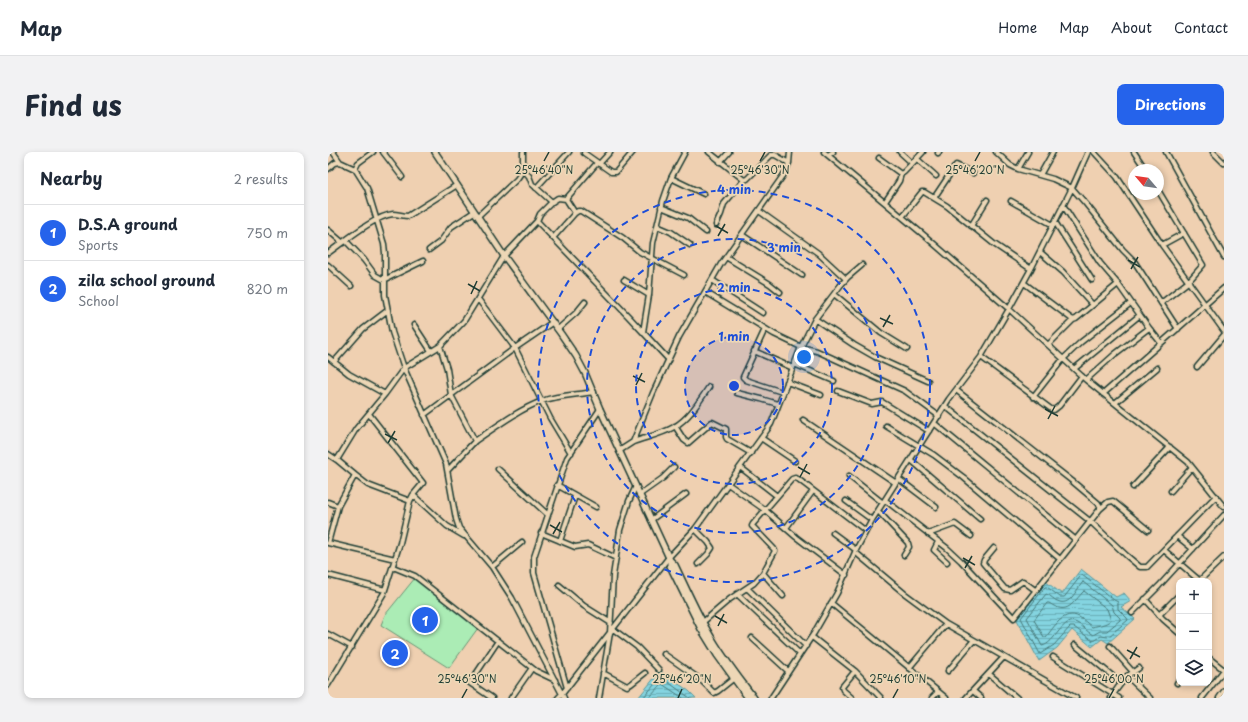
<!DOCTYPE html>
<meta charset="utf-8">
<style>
body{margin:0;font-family:"Playpen Sans",sans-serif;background:#f2f2f3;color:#1f2937}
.controls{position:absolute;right:12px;bottom:12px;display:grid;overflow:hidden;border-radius:8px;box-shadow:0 2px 6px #0003}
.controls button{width:36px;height:36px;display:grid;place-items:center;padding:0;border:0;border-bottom:1px solid #e0e1e3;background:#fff;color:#1f2937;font:20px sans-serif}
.compass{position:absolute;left:800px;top:12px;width:36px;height:36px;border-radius:50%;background:#fff;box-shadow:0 2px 6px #0003;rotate:299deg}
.you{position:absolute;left:476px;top:205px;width:14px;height:14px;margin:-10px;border:3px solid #fff;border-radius:50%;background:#1a73e8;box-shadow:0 0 0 6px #1a73e833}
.badge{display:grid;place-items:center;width:26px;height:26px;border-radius:50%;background:#2563eb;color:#fff;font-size:13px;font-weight:700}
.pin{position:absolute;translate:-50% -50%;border:2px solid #fff;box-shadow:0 1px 4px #0006}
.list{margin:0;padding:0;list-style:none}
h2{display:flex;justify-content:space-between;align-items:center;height:52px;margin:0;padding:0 16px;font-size:17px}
h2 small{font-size:13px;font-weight:400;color:#747a83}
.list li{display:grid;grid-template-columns:26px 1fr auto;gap:12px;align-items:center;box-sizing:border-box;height:56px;padding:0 16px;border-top:1px solid #e0e1e3}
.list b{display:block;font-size:15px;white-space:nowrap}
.list p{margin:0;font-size:13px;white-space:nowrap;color:#747a83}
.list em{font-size:13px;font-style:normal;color:#747a83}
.icon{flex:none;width:22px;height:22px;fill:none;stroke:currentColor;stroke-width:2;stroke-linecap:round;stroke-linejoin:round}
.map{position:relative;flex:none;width:896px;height:546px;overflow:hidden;border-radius:8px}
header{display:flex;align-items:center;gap:24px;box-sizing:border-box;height:56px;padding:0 20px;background:#fff;border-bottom:1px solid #e0e1e3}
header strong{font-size:19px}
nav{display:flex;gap:22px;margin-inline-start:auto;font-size:14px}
.intro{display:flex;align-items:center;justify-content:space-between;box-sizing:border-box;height:96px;padding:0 24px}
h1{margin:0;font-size:28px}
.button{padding:10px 18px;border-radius:8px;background:#2563eb;color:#fff;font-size:14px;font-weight:700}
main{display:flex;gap:24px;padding:0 24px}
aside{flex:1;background:#fff;border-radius:8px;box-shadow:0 2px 6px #0003}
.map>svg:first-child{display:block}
</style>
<header>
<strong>Map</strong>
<nav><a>Home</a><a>Map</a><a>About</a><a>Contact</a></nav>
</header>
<div class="intro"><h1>Find us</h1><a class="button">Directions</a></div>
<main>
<aside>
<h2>Nearby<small>2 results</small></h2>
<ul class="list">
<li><span class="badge">1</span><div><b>D.S.A ground</b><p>Sports</p></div><em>750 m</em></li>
<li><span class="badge">2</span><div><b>zila school ground</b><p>School</p></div><em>820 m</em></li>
</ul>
</aside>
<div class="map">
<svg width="896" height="546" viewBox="0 0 896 546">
<defs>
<pattern id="water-rules" width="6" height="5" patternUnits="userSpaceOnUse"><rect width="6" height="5" fill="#84d4e0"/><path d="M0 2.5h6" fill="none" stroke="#6badb6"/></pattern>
</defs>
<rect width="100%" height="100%" fill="#efd0b1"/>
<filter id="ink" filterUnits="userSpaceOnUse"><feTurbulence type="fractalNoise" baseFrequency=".025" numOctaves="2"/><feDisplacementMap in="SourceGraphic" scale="8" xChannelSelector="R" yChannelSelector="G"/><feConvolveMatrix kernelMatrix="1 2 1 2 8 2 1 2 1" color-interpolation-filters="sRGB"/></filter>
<g filter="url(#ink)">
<!-- pitch -->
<path fill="#abecb5" stroke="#659474" d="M87,426l63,50 -29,40 -68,-43 4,-10z"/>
<!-- water -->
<path fill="url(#water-rules)" stroke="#5c989b" d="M753,417l35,28 8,-4 7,8 -10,6 14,12 -27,24 -6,-4 -10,8 -20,-17 -15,18 -18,13 -23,-43 29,-37 17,13z
M332,519l29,20 7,7h-58z"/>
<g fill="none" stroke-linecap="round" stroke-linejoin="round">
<!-- shore -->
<path stroke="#477979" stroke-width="1" d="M754,423l32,25 4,2v7l9,9 1,2 -20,17 -7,-1 -8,5 -19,-14h-4l-16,18 -14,9 -19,-36 24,-31h2l13,10h4z
M755,430l29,23 2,7 6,6v2l-13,11h-7l-7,4c-6,-3 -10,-9 -16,-12 -14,-8 -22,21 -35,23l-15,-28 19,-24c5,1 8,7 14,8 11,3 17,-14 23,-20z
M756,439l23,18 4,11c-6,5 -12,5 -19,7 -4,-3 -8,-7 -13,-10 -15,-8 -25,10 -33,20h-2l-10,-17 13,-17h2c19,13 23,0 35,-12z
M315,546l18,-21 29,21
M321,546l13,-14 21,14"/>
<defs>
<path id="minor" d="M5,0l7,10
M45,0l-15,11 -3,6 12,19 17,56 1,9v42l7,37 12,36 42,96 10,55 3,9 33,39 20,31 52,100
M55,0l19,25
M381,0l35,28 3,-1 24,-24h4l14,8
M496,0l101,84 84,73 77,71 102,82 36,45
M572,0l12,11
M668,0l14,13 8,4 35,10 19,9 14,16 37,46 11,11 44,68
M766,0l23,25 45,68 62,86
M806,0l12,18
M838,0l58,105
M885,0l11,11
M256,1l27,19h5l17,-20
M610,1l1,-1
M500,3l5,-3
M551,6l22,16 3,-2 19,-20
M588,6l20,18
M392,10l9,-10
M271,12l11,-12
M0,17l7,-6 5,-1 15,7
M690,17l10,-17
M195,18l6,6 3,8 20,18 -12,12 -3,7
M712,23l13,-23
M343,26l33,16
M208,36l33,-36
M830,38l45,75 -15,17 -27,21
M606,46l22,-33 17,8
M238,47l31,-36
M683,49l42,24
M224,50l6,-4 8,1 9,14
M557,50l14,-21 2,-7
M735,53l37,58 18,21 31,44 12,15
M333,55l27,11 18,14
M431,59l59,42 28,26
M150,64l39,-37 6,-9v-18
M574,65l20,-25h2l23,14 47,38 37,25
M727,70l37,58
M388,73l5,-11 3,-10 20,-24
M329,74l14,6 19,13
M643,74l16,-26
M0,78l15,13
M414,83l60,40
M225,86l22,-25 3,-2h3l42,27 17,14 44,23
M18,89l18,19 11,15 9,5 39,-19
M834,93l22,-12
M101,98l12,-9 10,-14 23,-15
M712,100l23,20 30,33
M0,101c16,-11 46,-37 65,-39 5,0 10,2 15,2l49,-31
M398,105l44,27 10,8
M0,113l23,21
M296,128l25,15
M384,128l51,33
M696,131l49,37 3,-1 42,-35
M377,140l69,42 27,13 16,4 88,40 34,25
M506,142l47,39 26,16
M150,147l37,49 35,70 21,35
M487,167l39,26 21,12 53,24
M86,173l17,26
M230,177l18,-16 9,-11
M437,177l-22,48 3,3 36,12
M315,180l6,-37 4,-52 10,-42 8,-23 14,-26
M720,193l25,-25
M112,194l7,23 4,26 24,46c21,-14 43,-31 67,-40 16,-6 34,-6 52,-9
M426,199l39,17
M0,205l21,17 36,20
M653,205l70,52 3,1 5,-4 23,-30
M6,210l29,-33 25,-19
M466,212l40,17
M869,215l27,-32
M746,217l66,-54
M758,228l29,-26 34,-26
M459,230l34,13
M510,239l34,13 10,-2 47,29
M409,241l24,6 17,5
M775,242l121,-106
M705,245l30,-38 18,-17 50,-39
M787,251l42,-35
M617,254l146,116 36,34 13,11h7l69,-71
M41,262l54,69 -10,12
M96,263l91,-67 38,-26
M475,268l93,63
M606,271l142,117
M347,274l9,14 4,3 24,-21 14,7v8l1,2 24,14
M558,274l48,29 29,22 97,82
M433,286l34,23
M305,290c14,-5 29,-8 41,-15 16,-9 26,-27 35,-40
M291,299l14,-9 20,-49 26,-56 42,-73 64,-91 4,-10 1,-11
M0,302l9,6 18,15 -17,31 -10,-4
M9,308l19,-31 29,-35 19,-26 36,-22 24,-25 40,-65 33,-35 92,96 39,42
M583,308l69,59
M412,315l37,29
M170,317l49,45
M120,318l27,-29
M27,323l13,10 42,16 3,-6 34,31 17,10
M521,324l34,27
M571,327l37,28
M400,332l37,26 31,27 50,38
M229,333l39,22
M805,335l37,-40
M843,339l21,-24
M311,343l24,-17 11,-11
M557,348l62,48 14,13 53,57 86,-109v-3l-2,-3 -26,-22 -116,-91
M518,349l26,19
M772,357l8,-7 5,-1 35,29
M550,359l30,32 1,4 -5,8
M323,368l35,-26
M458,376l27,-37
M367,377l13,13 4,6 -4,6 -10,10
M213,381l34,14 13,-2 28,13
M505,381l23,17
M600,382l27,-10 16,12
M849,384l16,13
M232,389l15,-45
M610,390l-4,8 13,12
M0,391l67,16
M0,391l10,-37
M666,396l-10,12 -1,3 22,26 5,1 13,-9 12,9
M836,398l36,31
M527,400l49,41 42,31 58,33
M65,415l22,9 121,95 19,9
M164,415l30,-25
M435,421l20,23
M0,423l57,15
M871,429l25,-24
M231,433l25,21 27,17
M419,436l59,58
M409,442l63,60
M817,447l18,20 16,14
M503,451l115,95
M804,461l27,-27 65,-71
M831,463l20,-20
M375,470l27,-23 24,-16 9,-10 12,-22 -1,-2 -20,-21 -2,-2 1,-2 39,-45 3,-1 3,1 68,52
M285,477l24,18 22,23
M0,482l24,13
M484,485l43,34 26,27
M424,486l36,33
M747,493l46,38
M782,494l23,26
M336,502l37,26 13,13 4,-2 15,-12
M725,505l66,41
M881,506l15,12
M581,516l37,-44
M620,519l26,-31
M275,521l24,13 4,-2 14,-11
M661,522l28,24
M799,524l23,22
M849,531l2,-3
M0,533l56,-92 16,-50 10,-42
M239,536l-33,-115v-16l33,-99 33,-49
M645,539l8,7
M164,546l-22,-15 28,-42
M183,546l21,-30
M230,546l4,-4 107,-137 26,-28 72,-99 4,-6 30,-77 14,-28 25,-33 8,-9 14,-12
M271,546l11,-65 3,-57 7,-46 9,-29 7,-15
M443,546l43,-65 23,-40 19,-43 16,-30 77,-121 32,-42 28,-48 22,-40 41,-81 16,-36
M524,546l-9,-8 -1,-3 13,-16
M604,546l6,-6
M638,546l38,-41 72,41
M783,546c8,-13 15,-22 28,-30
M874,546l22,-28
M891,546l5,-7"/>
<path id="tertiary" d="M107,0l69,104 57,78 15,22 9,17 15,36 70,151 5,5c12,25 23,51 38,75 12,20 27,39 41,58
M342,408v6l31,63 16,26 31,43"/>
</defs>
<!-- minor casing -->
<use href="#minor" stroke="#1f3d34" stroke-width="7"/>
<!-- tertiary casing -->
<use href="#tertiary" stroke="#1f3d34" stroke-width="8"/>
<!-- minor -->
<use href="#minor" stroke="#edd7b6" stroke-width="4"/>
<!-- tertiary -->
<use href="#tertiary" stroke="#edd7b6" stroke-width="5"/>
</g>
</g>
<!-- ticks -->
<path fill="none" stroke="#1f3d34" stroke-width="1.5" d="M216,9l5,-9M432,9l5,-9M647,9l5,-9M388,74l12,7M390,84l7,-12M800,108l12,7M803,117l7,-12M140,132l12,7M143,142l6,-13M552,166l13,6M555,175l7,-12M305,224l12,6M308,233l6,-12M717,257l13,7M720,267l7,-13M57,282l12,6M60,291l7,-12M470,315l12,7M472,325l7,-13M222,373l12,7M225,382l7,-12M635,406l12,7M637,416l7,-12M387,464l12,7M390,474l6,-12M799,498l13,7M802,507l7,-12M134,546l5,-9M350,546l4,-9M565,546l5,-9M781,546l5,-9"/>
<!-- distance rings -->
<circle cx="406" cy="234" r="49" fill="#1d4ed8" fill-opacity=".12"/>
<g fill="none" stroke="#1d4ed8" stroke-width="2" stroke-dasharray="7 5">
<circle cx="406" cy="234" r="49"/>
<circle cx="406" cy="234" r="98"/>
<circle cx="406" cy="234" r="147"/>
<circle cx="406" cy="234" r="196"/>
</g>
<g font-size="10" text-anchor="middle" fill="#1f3d34" stroke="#edd7b6" stroke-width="3.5" stroke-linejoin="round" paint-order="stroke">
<text x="432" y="22">25°46'30"N</text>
<text x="647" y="22">25°46'20"N</text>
<text x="216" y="22">25°46'40"N</text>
<text x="139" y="531">25°46'30"N</text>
<text x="354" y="531">25°46'20"N</text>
<text x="570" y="531">25°46'10"N</text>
<text x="786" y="531">25°46'00"N</text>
</g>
<circle cx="406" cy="234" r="6" fill="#1d4ed8" stroke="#edd7b6" stroke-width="2"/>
<g font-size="12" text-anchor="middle" font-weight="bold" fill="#1d4ed8" stroke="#edd7b6" stroke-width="3.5" stroke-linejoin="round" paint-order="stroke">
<text x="406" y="42">4 min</text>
<text x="456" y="100">3 min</text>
<text x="406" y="140">2 min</text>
<text x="406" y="189">1 min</text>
</g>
</svg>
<div class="controls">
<button>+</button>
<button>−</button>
<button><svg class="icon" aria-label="layers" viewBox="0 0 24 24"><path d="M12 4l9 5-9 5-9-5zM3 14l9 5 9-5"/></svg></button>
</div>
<svg class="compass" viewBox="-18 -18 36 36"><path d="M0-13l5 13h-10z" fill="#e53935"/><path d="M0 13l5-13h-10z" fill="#747a83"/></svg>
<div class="you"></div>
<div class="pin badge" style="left:97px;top:468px">1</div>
<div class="pin badge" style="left:67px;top:501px">2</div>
</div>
</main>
